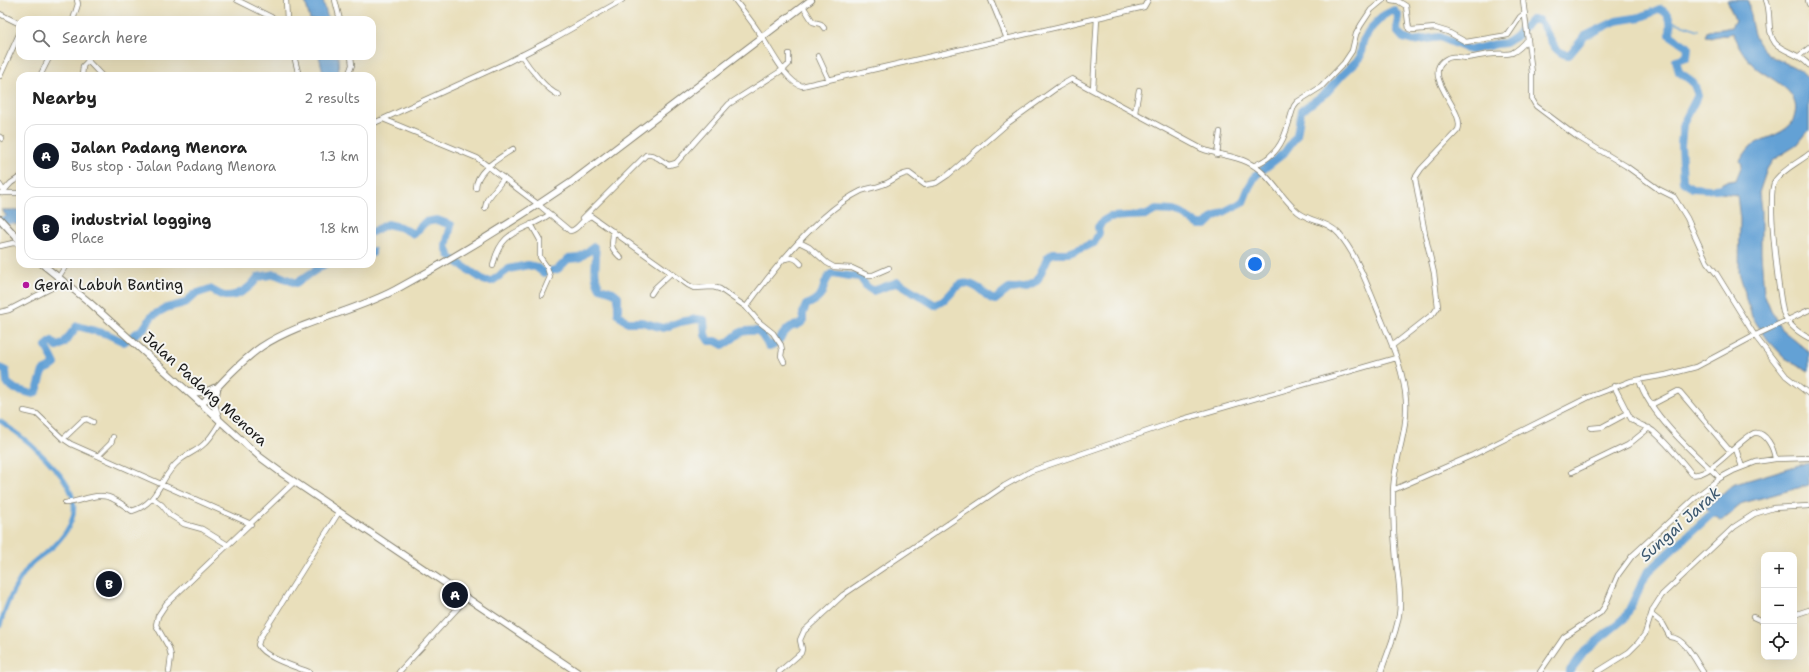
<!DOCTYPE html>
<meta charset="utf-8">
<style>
body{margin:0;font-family:"Shantell Sans",sans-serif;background:#f6f6f6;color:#222}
.controls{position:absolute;right:12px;bottom:12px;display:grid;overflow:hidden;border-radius:8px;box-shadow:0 4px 16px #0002}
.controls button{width:36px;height:36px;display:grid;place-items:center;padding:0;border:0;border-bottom:1px solid #e0e0e0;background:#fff;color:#222;font:20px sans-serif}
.you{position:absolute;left:1255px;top:264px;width:14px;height:14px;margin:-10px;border:3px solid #fff;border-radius:50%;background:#1a73e8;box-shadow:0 0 0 6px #1a73e833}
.badge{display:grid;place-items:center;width:26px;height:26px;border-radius:50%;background:#111827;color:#fff;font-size:13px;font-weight:700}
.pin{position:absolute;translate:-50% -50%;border:2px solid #fff;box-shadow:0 1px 4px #0006}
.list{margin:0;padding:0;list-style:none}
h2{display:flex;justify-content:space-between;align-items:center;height:52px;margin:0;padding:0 16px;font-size:17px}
h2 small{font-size:13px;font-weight:400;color:#767676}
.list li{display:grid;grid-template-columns:26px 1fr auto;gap:12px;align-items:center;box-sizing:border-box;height:64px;margin:0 8px 8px;padding:0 8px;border:1px solid #e0e0e0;border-radius:12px}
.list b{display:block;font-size:15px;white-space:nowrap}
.list p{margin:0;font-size:13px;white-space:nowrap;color:#767676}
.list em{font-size:13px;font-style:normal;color:#767676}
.icon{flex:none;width:22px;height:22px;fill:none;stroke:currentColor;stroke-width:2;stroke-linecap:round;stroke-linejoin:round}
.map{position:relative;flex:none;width:1809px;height:672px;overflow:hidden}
.search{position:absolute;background:#fff;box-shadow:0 4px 16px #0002;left:16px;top:16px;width:360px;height:44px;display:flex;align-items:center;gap:10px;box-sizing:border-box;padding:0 14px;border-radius:12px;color:#767676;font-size:15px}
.panel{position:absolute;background:#fff;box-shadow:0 4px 16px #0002;left:16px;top:72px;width:360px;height:196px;border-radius:12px}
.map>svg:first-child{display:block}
</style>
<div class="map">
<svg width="1809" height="672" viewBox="0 0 1809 672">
<rect width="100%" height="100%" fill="#f6f6f2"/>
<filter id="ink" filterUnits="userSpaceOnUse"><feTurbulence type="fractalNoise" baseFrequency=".025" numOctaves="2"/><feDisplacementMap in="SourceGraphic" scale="8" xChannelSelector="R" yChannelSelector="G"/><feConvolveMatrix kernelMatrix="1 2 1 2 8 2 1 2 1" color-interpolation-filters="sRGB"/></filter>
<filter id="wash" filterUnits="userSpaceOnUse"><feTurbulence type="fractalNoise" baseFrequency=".012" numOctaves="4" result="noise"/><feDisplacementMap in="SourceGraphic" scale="16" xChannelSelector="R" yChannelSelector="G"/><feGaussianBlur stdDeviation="0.9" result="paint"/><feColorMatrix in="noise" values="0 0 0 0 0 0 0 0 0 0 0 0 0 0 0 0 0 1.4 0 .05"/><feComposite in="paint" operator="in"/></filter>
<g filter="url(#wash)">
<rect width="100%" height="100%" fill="#e9dfbb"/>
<!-- water -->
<path fill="#64a1d5" stroke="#405e78" d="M305,0h18l5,20h-18z
M1727,0h21c5,31 3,49 35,62 10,4 20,9 26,17v51l-12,15 -24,15 -6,9 -8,24 2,17v43l3,40 7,17 10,19 28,23v19l-24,-13 -17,-18 -16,-23 -13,-45 1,-53 -3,-24 -15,-2 -2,-8 4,-3 12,-2 6,-15 -2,-4c3,-5 7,-11 11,-15 13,-9 29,-10 40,-22 2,-3 3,-7 4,-11 6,-23 -28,-35 -41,-47 -10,-10 -16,-21 -22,-33l-18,4 -9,-1 3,-6 14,-1 9,-2 4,-7z
M319,56h19l1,20h-15z
M1,210h19v14h-6z
M1809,462v23l-66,18 -22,18 -15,-13 26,-23z"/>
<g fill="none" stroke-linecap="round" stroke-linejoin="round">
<!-- stream -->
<path stroke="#64a1d5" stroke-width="1.5" d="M1671,21l28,9"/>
<!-- canal -->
<path stroke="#64a1d5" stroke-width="4.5" d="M0,421c21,14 41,31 57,50 23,26 23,48 -2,74 -7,7 -17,12 -24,19 -15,18 -25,40 -31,62"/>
<!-- river -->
<path stroke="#64a1d5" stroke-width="8" d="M1715,189l17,-2
M0,221l20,-2
M372,232l15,-8 13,3 14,7 11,-12 12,-2 14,5 -5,21 3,9
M372,251v2
M454,260l31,21h7l17,-12 19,-4 8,2 8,6 14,-4 10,-10 11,-1 15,-11c6,10 -4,24 6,41l13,4 5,4v18l9,8h15l21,6 17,-6 17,-3 7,1 1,15 4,6h7l7,4c19,-9 9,-16 36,-14l10,15c12,-3 11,-11 20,-18 5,-4 8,0 14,-7v-8l3,-8c24,-9 12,-18 25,-31l29,3 7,10 6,4 25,-9 37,23c3,-1 6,-3 9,-5 12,-9 14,-24 34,-12 7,4 9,10 17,12l14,-11 16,-2 12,-6 11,-24 5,-4h16l25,-10 5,-10 -1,-6 5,-6 7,-4 37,-2 9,-5 17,1 9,3 17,11h7l8,-8 29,-15 6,-15 7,-12 28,-22 13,-18 4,-24 26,-19 15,-17 18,-17 3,-17 9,-14 12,-12 10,-5 4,5 -1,16 6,7 10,3 27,-4 31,13 25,-6 10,-1 9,-6 16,-17h7c12,11 12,33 31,35l16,-19 31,-15 25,-4 19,-8c12,6 11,14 10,26l18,12 -1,10 -11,3 3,12 14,10 5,13 -15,29 -2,21 2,37 9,6 16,1
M0,368l6,3 1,12 8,6 18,5 4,-3 6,-20 8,-4 4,-3 -9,-18 6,-5 5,6 7,-4 13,-17 30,8 17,8 20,-14 8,-12 14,-8 19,-5 10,-9 15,-5c4,2 10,6 15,7 14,1 26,-9 33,-19l17,-3 21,9 29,-19
M1569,672l16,-21 40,-33 22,-45 73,-67"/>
</g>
</g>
<g filter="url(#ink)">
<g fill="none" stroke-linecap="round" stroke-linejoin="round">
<defs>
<path id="street" d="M237,0l40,20
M286,0l1,20
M335,0l5,20
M735,0c9,12 19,24 27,37 9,13 25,46 40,49l299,-69 43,-10 4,-7
M991,0l16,39
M1391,0l7,1 8,5 3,23 3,1 23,-2 13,4 18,10 42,-7 12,-18 5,-4
M1523,0l9,73v26l4,7 40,30 50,30 32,23 16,8 13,21 20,44 9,11 39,63 31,40 23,18
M1766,0c6,13 0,31 9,43 8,9 24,10 34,22
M1808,0l1,4
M803,6l10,16 8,2 3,4
M0,14l20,10
M73,20l5,-16 -1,-4
M521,55c7,11 26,36 38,40
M86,56l2,5 14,15
M294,56l5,20
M818,56l11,24
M1799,56l10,-8
M0,76l20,-44
M40,76l10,-20
M82,76l1,-10 5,-5
M348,76l4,-11 -1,-9
M1093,89l4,-71
M1135,112l4,-22
M383,119l94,39 62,47 31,26c9,-1 11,-12 21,-15l97,69 6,3 19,-1 7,2 26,18 12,14 15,12 8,12 1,5 -1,6 3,6
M372,124l136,-62 45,-23 69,-39
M0,137l2,2
M1809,154c-11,9 -26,15 -34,27 -9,14 4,110 8,131 5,13 14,20 26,26
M1217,155l3,-23
M1254,166c5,-3 12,-6 16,-10 15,-12 18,-33 24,-50l3,-4 24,-15 23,-24 8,-12 4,-17 5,-9 10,-15 12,-10
M0,185l3,5
M476,188c0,-18 24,-30 37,-39
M0,193h20
M2,193l9,-10 9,-6
M485,208l2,-8 17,-22
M583,218l63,-63c9,-2 16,7 23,10l7,-2 53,-59 55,-35 5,-5v-10
M531,224l9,16v17l7,10 3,10 -8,18
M613,231c0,17 -5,14 8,27
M799,242l10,5 18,16 7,4 18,1 15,7h6l16,-7
M0,246l13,-3 7,1
M785,259c8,-2 11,-1 16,5
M493,266c8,-39 31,-33 57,-52
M58,278l9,-14
M651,294l4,-6 16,-15
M746,307c27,-37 74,-96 115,-116 7,-3 14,-3 21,-6 10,-3 16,-11 27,-12l16,12 11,-2 12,-8 60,-52 50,-36 14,-8 130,70c15,6 31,6 45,13 22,10 33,35 51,50 12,10 30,9 41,22 17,20 27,48 37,72 12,30 28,62 30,95 2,32 -13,61 -13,93 0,21 1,44 3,65 2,19 6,38 3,56 -3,20 -12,38 -18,57
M0,312l9,-2 54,-28
M1392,346l42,-33 4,-6 -4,-34 -9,-39 -10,-56 6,-9 37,-39c8,-19 -35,-52 -15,-69 3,-2 5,-4 9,-4 4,-1 10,1 15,1 9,-1 18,-4 27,-4 6,-1 13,1 18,-1 6,-3 12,-9 16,-14
M1639,380c11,35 54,73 81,98
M1614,386l17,33c7,6 15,7 22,12 15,13 27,28 39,43 17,5 46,-34 62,-41 12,-2 20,16 21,26
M1651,405l27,-14 2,1 50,59
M24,411l13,3 25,24 9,6 180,80
M1591,428l11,-1 26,-14
M63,439l20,-19 4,-1 6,3
M1736,449l6,18
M98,456l13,-13 2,-6
M1572,472l56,-27 21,-17
M1393,490l80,-35 116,-58 42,-16 35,-6 30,-8 62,-33 51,-24
M153,498l9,7 8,10 14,9 18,5 26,16
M65,503c17,-1 34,-13 50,-3 6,3 11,7 17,11 28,-8 27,-34 47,-50 8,-7 18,-10 25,-17 7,-6 12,-15 17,-23
M1652,615l11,9 7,13c15,1 25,23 33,35
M1794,615l15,-5
M1753,617l11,5
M169,672l2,-16 -2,-8 -13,-23 2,-9 8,-12 128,-122
M309,672c-13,-5 -46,-15 -51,-27l2,-7 79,-126
M399,672l68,-74
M779,672l22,-19 1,-4 -2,-9 4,-9 39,-36 161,-109 27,-15 149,-51 216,-62
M1540,672l24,-35 36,-24 5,-7 13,-31 14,-19 65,-60 23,-18 13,-7 23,-9 19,-3 34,-1
M1597,672l32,-20 9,-9 7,-9 8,-25 9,-14 72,-68 20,-13 19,-6 36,-2"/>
<path id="secondary" d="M0,219l20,22
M42,264l47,38 171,155 23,17 294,198
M217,390l-3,14 4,13
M189,391c9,2 17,2 25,-3
M202,404c18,-20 37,-41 59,-57 41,-27 91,-34 134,-57 61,-33 121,-70 178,-109l238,-181"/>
</defs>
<!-- street casing -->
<use href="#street" stroke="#827e6c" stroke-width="6"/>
<!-- secondary casing -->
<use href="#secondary" stroke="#827e6c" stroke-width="8"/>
<!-- street -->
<use href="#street" stroke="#fff" stroke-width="4.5"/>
<!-- secondary -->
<use href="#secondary" stroke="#fff" stroke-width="6"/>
</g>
</g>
<!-- markers -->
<circle fill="#b5179e" stroke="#f6f6f2" stroke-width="1.5" cx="26" cy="285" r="4"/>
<g text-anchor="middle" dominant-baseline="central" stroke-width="4" stroke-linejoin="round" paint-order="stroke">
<!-- poi labels -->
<g font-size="15" fill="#1c1c1c" stroke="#f6f6f2" text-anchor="start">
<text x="34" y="285">Gerai Labuh Banting</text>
</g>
<!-- street labels -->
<g font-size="15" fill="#1c1c1c" stroke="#f6f6f2">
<text transform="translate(205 389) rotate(42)">Jalan Padang Menora</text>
</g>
<!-- water labels -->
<g font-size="16" font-style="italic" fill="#3c586f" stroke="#f6f6f2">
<text transform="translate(1680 524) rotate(-42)">Sungai Jarak</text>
</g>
</g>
</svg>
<div class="controls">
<button>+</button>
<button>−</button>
<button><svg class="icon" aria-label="locate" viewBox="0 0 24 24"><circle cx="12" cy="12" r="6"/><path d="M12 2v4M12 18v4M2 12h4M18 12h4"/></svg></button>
</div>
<div class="you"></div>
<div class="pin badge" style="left:455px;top:595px">A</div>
<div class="pin badge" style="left:109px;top:584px">B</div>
<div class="search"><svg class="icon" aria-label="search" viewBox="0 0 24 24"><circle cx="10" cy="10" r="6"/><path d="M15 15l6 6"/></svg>Search here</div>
<section class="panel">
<h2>Nearby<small>2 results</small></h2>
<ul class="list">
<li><span class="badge">A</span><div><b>Jalan Padang Menora</b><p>Bus stop · Jalan Padang Menora</p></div><em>1.3 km</em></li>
<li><span class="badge">B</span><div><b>industrial logging</b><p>Place</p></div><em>1.8 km</em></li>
</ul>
</section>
</div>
